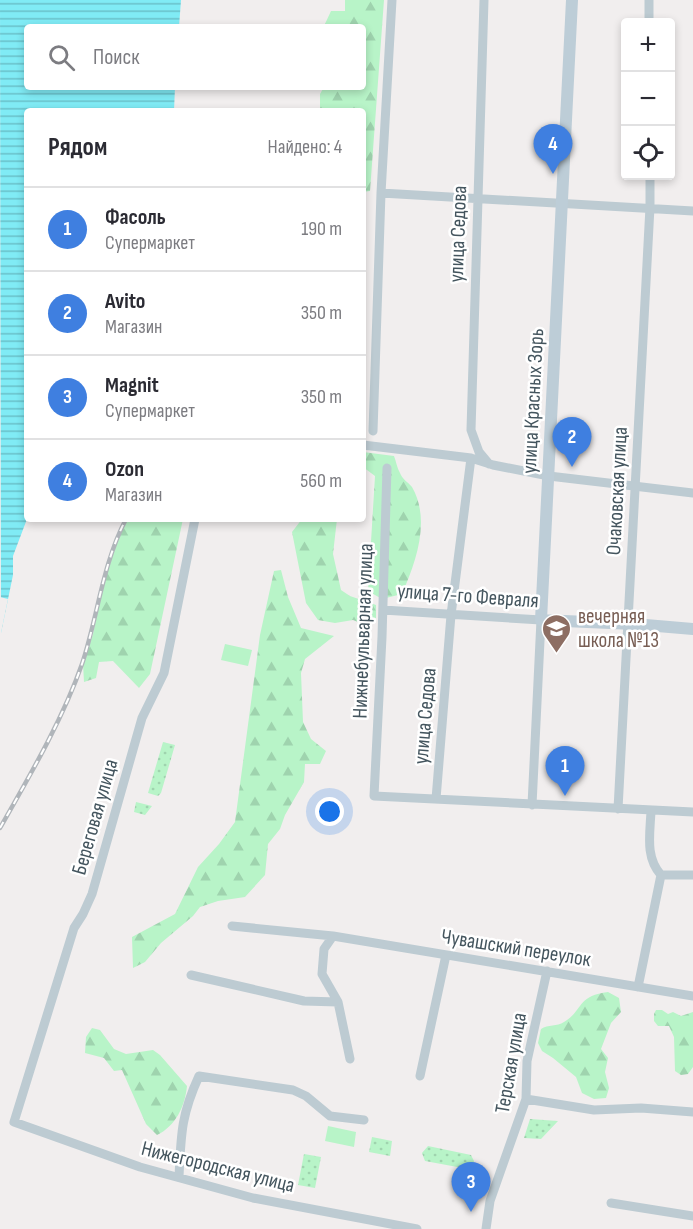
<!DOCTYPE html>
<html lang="ru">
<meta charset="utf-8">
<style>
body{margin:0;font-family:"Sofia Sans Condensed",sans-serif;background:#f7f7f7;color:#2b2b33}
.controls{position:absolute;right:18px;top:18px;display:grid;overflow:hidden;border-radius:6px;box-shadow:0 3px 9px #0003}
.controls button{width:54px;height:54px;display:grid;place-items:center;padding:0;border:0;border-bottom:2px solid #e1e1e2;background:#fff;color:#2b2b33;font:30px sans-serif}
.you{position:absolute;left:330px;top:812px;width:21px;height:21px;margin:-15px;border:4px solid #fff;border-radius:50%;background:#1a73e8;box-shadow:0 0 0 9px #1a73e833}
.badge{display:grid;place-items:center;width:39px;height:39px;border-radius:50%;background:#068af3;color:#fff;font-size:20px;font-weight:700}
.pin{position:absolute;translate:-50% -50px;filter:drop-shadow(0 2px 3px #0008)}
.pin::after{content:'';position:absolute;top:32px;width:21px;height:18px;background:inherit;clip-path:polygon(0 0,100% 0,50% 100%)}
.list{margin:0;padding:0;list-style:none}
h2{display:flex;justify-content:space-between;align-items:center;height:78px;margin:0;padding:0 24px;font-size:26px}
h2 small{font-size:20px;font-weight:400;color:#7c7c81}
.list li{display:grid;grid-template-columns:39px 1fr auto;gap:18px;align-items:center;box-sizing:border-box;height:84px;padding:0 24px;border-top:2px solid #e1e1e2}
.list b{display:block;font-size:22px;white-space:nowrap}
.list p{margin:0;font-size:20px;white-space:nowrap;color:#7c7c81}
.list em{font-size:20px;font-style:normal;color:#7c7c81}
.icon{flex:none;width:33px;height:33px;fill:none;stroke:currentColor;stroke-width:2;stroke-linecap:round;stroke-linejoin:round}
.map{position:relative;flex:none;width:693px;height:1229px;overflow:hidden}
.search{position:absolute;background:#fff;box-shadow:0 3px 9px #0003;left:24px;top:24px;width:342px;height:66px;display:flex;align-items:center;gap:15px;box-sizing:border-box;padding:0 21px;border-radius:6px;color:#7c7c81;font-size:22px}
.panel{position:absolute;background:#fff;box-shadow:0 3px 9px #0003;left:24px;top:108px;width:342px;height:414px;border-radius:6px}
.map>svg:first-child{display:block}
</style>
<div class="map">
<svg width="693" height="1229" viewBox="0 0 693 1229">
<defs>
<pattern id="forest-firs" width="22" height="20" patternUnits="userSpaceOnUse" patternTransform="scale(1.5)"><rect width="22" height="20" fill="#b8f4c8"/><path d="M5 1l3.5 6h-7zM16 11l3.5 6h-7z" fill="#9fd3ae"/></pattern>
<pattern id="park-dots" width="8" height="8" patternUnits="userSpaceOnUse" patternTransform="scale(1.5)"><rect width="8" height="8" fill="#b8f4c8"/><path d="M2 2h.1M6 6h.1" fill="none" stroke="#9fd3ae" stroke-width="1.8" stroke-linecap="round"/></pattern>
<pattern id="water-rules" width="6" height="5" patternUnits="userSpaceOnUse" patternTransform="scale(1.5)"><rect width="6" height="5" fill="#80ebf5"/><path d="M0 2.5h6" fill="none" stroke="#6ac1ca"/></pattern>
</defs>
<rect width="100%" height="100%" fill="#f1eeee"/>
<!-- grass -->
<path fill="#b8f4c8" d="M225,644l27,6 -4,16 -27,-6z
M328,1126l28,6 -2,15 -29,-6z"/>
<!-- forest -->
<path fill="url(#forest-firs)" d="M345,0h39l-14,191 -7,1v-81h-43v-17l4,-7h39v-60l-39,-1 7,-15h14z
M363,452l31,4c2,5 3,12 6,17 2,6 8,9 12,14 19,33 4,75 -10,107l-20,5 -14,-8 7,-115 -12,-9z
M126,519h57l-33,155 -11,14 -26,-27 -14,1 -3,16 -12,4 -1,-18 10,-30 14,-69 6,-21z
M302,519h35l-4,35 8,36 9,6 26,9v13l-6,9 -17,-7 -18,3 -17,-3 -12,-17 -14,-71z
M281,570l7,27 13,31 33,8 -29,23 -4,14 2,49 8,17 15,12 -6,13h-15l-1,18 -19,33 -5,14 -12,15 -3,31 -20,22 -27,4 -18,6 -7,9 -32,27 -16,19 -12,6 -1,-31 43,-23 23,-47 21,-23 16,-22 25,-187 14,-64z
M608,992l11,6 2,14 -10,11 -10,26 7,9 -3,14 4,16 -3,10 -12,1 -12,-6 -6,-16 -23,-19 -11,-7 -4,-8 3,-14c7,-5 16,-2 23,-7 20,-12 12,-26 44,-30z
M656,1010h6l6,4 5,-2 8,4 12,-4v55l-5,7 -7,1 -6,-4 -1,-34 -5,-11h-11l-4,-5v-7z
M92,1028l8,2 14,19 12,5 27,-4 7,5 27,31c-2,20 -11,40 -30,49l-11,-11 -24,-54 -8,1 -10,-13 -19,-5 1,-16z"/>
<!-- park -->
<path fill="url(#park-dots)" d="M163,742l12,3 -14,48 -3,3 -10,-3z
M136,802l16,4 -7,9 -11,-3z
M530,1119l28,2 -17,18 -17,-1z
M372,1137l20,4 -2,15 -21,-4z
M428,1146l43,9 3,6 -1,4 -5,4 -43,-8 -3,-8z
M304,1154l17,3 -6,31 -17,-3z"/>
<!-- water -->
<path fill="url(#water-rules)" d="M0,0h181l-2,27h-152v60h148l-1,24h-147v408l-14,37v19l-12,58z"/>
<!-- pier -->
<path fill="#f1eeee" d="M0,597l8,2 -7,34h-1z"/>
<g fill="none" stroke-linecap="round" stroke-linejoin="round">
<!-- street -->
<path stroke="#bdcbd2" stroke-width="9" d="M484,0l-13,430 8,22 10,12
M649,0v22
M381,193l312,18
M373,431l8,-238 11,-193
M363,445l108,13 22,7 56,11 144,17
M387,468l-5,169 -8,159 319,16
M195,519l-31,154 -22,45 -50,176 -9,20 -9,14 -60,194 126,45 113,31 164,31
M383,610l158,10 -9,185
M436,799l15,-184 20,-157
M618,809l32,-602v-31
M661,875h32
M232,926l101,10 360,60
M333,936l-9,13 -2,25 16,28 12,57
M191,975l113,26 34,1
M638,987l23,-112c-16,-18 -11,-41 -10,-64
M420,1076l26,-121
M526,1099l68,11 47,-2 52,4
M179,1177c2,-42 2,-62 20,-101l94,14 13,6 24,20 34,4
M611,1203l82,13
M486,1229l4,-28 36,-102 1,-38 20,-90"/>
<!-- secondary -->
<path stroke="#bdcdd7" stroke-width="12" d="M572,0l-31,620 93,4 59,5"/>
<defs>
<path id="rail" d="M0,828c29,-51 63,-109 82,-164 16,-48 20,-99 44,-145"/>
</defs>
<!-- rail casing -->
<use href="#rail" stroke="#b0b5ba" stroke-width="4.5"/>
<!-- rail -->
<use href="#rail" stroke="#fff" stroke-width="2" stroke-dasharray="7" stroke-linecap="butt"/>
</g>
<!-- icons -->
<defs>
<symbol id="school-pin" viewBox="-11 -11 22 30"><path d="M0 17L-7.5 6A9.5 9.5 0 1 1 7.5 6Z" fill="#8d6e63" stroke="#fff"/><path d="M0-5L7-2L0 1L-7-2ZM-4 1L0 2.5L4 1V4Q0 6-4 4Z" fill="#fff"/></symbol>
</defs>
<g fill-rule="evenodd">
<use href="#school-pin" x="540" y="612" width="33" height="45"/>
</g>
<g text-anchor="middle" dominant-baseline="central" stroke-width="5" stroke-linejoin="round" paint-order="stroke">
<!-- street labels -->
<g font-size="21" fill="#44555e" stroke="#fff">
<text transform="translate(458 234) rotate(-88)">улица Седова</text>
<text transform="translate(533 401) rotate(-87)">улица Красных Зорь</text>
<text transform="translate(617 491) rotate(-87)">Очаковская улица</text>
<text transform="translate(468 596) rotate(4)">улица 7-го Февраля</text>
<text transform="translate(363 631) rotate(-88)">Нижнебульварная улица</text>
<text transform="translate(425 716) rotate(-85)">улица Седова</text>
<text transform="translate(95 817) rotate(-74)">Береговая улица</text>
<text transform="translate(516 948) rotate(9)">Чувашский переулок</text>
<text transform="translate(511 1063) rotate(-80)">Терская улица</text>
<text transform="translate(218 1167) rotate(14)">Нижегородская улица</text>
</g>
<!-- education labels -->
<g font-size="21" fill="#785e54" stroke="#fff" text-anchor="start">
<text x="578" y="616">вечерняя<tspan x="578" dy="24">школа №13</tspan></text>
</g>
</g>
</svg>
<div class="controls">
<button>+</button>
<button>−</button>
<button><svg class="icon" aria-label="locate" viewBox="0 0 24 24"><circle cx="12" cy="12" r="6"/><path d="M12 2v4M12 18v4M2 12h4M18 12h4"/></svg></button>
</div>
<div class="you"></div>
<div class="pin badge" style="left:565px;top:796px;background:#3f7fe0">1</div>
<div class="pin badge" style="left:572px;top:467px;background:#3f7fe0">2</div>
<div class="pin badge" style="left:471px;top:1212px;background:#3f7fe0">3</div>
<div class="pin badge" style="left:553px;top:174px;background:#3f7fe0">4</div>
<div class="search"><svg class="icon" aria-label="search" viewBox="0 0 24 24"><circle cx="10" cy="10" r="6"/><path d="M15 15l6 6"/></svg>Поиск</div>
<section class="panel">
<h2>Рядом<small>Найдено: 4</small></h2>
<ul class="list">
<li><span class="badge" style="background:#3f7fe0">1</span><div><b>Фасоль</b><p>Супермаркет</p></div><em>190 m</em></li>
<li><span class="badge" style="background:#3f7fe0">2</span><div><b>Avito</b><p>Магазин</p></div><em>350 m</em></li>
<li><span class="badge" style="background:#3f7fe0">3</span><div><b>Magnit</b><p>Супермаркет</p></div><em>350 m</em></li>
<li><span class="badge" style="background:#3f7fe0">4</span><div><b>Ozon</b><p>Магазин</p></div><em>560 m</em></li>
</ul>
</section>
</div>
